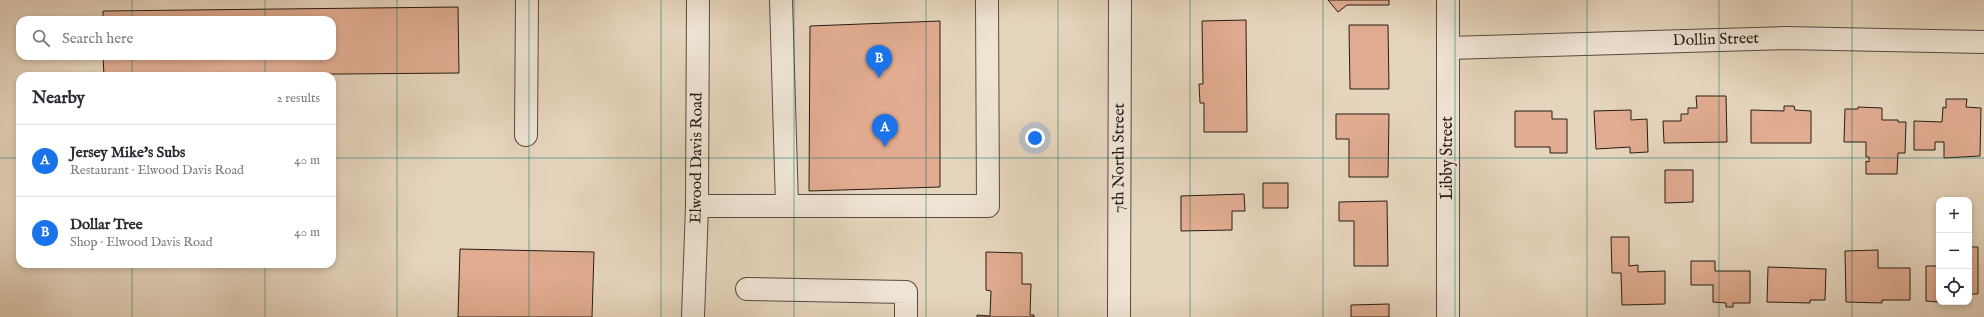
<!DOCTYPE html>
<meta charset="utf-8">
<style>
body{margin:0;font-family:"IM FELL English",serif;background:#f7f7f7;color:#2b2b33}
.controls{position:absolute;right:12px;bottom:12px;display:grid;overflow:hidden;border-radius:8px;box-shadow:0 2px 6px #0003}
.controls button{width:36px;height:36px;display:grid;place-items:center;padding:0;border:0;border-bottom:1px solid #e1e1e2;background:#fff;color:#2b2b33;font:20px sans-serif}
.you{position:absolute;left:1035px;top:138px;width:14px;height:14px;margin:-10px;border:3px solid #fff;border-radius:50%;background:#1a73e8;box-shadow:0 0 0 6px #1a73e833}
.badge{display:grid;place-items:center;width:26px;height:26px;border-radius:50%;background:#1a73e8;color:#fff;font-size:13px;font-weight:700}
.pin{position:absolute;translate:-50% -33px;filter:drop-shadow(0 1px 2px #0008)}
.pin::after{content:'';position:absolute;top:21px;width:14px;height:12px;background:inherit;clip-path:polygon(0 0,100% 0,50% 100%)}
.list{margin:0;padding:0;list-style:none}
h2{display:flex;justify-content:space-between;align-items:center;height:52px;margin:0;padding:0 16px;font-size:17px}
h2 small{font-size:13px;font-weight:400;color:#7c7c81}
.list li{display:grid;grid-template-columns:26px 1fr auto;gap:12px;align-items:center;box-sizing:border-box;height:72px;padding:0 16px;border-top:1px solid #e1e1e2}
.list b{display:block;font-size:15px;white-space:nowrap}
.list p{margin:0;font-size:13px;white-space:nowrap;color:#7c7c81}
.list em{font-size:13px;font-style:normal;color:#7c7c81}
.icon{flex:none;width:22px;height:22px;fill:none;stroke:currentColor;stroke-width:2;stroke-linecap:round;stroke-linejoin:round}
.map{position:relative;flex:none;width:1984px;height:317px;overflow:hidden}
.search{position:absolute;background:#fff;box-shadow:0 2px 6px #0003;left:16px;top:16px;width:320px;height:44px;display:flex;align-items:center;gap:10px;box-sizing:border-box;padding:0 14px;border-radius:12px;color:#7c7c81;font-size:15px}
.panel{position:absolute;background:#fff;box-shadow:0 2px 6px #0003;left:16px;top:72px;width:320px;height:196px;border-radius:12px}
.map>svg:first-child{display:block}
</style>
<div class="map">
<svg width="1984" height="317" viewBox="0 0 1984 317">
<rect width="100%" height="100%" fill="#e6d5bd"/>
<filter id="stains"><feTurbulence type="fractalNoise" baseFrequency=".005" numOctaves="4"/><feColorMatrix values="0 0 0 0 .2 0 0 0 0 .09 0 0 0 0 .02 0 0 0 .5 -.17"/></filter>
<radialGradient id="worn" r=".72"><stop offset=".6" stop-color="#630" stop-opacity="0"/><stop offset="1" stop-color="#630" stop-opacity=".3"/></radialGradient>
<!-- building -->
<path fill="#e1ac91" stroke="#271d15" d="M1328,0h61v5h-42l-9,7z
M458,7l1,66 -355,3 -1,-20h229v-36h-229v-9z
M1246,20l1,112h-43v-29h-4l-1,-19h4l-1,-63z
M940,21v166l-131,4 1,-165z
M1349,25h39l1,64h-39z
M1696,96h30l1,46 -63,1 -1,-22h18v-7h7v-6h9z
M1946,99h21l-1,8 15,1 -1,48 -36,2v-16h-9v8h-21v-29l28,1 1,-15 3,1z
M1784,106h10l1,4 16,1v32h-60v-33l33,1z
M1858,107l24,1v12h16v2h8l-1,31h-7l-1,21h-31v-13l3,1v-5h-3v-15h-22l1,-33h13z
M1631,110v10l16,-1 1,33 -18,1v-6l-34,2 -2,-38z
M1515,111h37v8h15v34h-17v-6h-35z
M1336,114h53l-1,63h-39v-38h-13z
M1665,170h28v32l-28,1z
M1263,183h25v25h-25z
M1244,194l1,17h-13v19l-51,1v-35z
M1387,201l1,65h-34v-45h-15v-19z
M1611,237h18v29l9,-1v7l27,-1v33l-43,1 -1,-32h-9z
M1969,247h9v47h-9z
M460,249l134,3 -2,65h-134z
M1878,250v18h32v32h-28v3l-36,-1 -1,-51z
M986,252l36,1v31h9l-1,31h4v2h-57v-2l13,1 1,-25 -5,-1z
M1691,261h24v10h35v32h-17v4h-7v-4l-13,-1v-17h-22z
M1926,266h13v36l-13,-1z
M1768,267l58,2 -1,31h-15v3l-43,-1z
M1389,304v13h-38v-12z"/>
<g fill="none" stroke-linecap="round" stroke-linejoin="round">
<defs>
<g id="minor">
<path d="M781,0l6,206"/>
<path d="M1448,0v317"/>
<path id="s1" d="M1448,48l337,-10 199,4"/>
<path d="M526,135l1,-135"/>
<path d="M697,206h291l-1,-206"/>
<path d="M747,289l159,3v25"/>
<path id="s2" d="M693,317l4,-111 1,-206"/>
<path id="s3" d="M1119,317l1,-317"/>
</g>
</defs>
<!-- minor casing -->
<use href="#minor" stroke="#574b3f" stroke-width="24"/>
<!-- minor -->
<use href="#minor" stroke="#efe4d4" stroke-width="22"/>
</g>
<!-- grid -->
<path fill="none" stroke="#0f766e" stroke-width="1" stroke-opacity="0.55" d="M132,0v20M265,0v20M397,0v317M529,0v317M661,0v317M794,0v317M926,0v317M1058,0v317M1190,0v317M1323,0v317M1455,0v317M1587,0v317M1719,0v317M1852,0v317M132,56v20M265,56v20M0,158h20M332,158h1652M132,264v53M265,264v53"/>
<g text-anchor="middle" dominant-baseline="central" stroke-width="3.5" stroke-linejoin="round" paint-order="stroke">
<!-- street labels -->
<g font-size="16" fill="#271d15" stroke="#efe4d4">
<text stroke="none"><textPath href="#s1" startOffset="268">Dollin Street</textPath></text>
<text stroke="none"><textPath href="#s3" startOffset="159">7th North Street</textPath></text>
<text transform="translate(1448 158) rotate(-90)">Libby Street</text>
<text stroke="none"><textPath href="#s2" startOffset="159">Elwood Davis Road</textPath></text>
</g>
</g>
<rect width="100%" height="100%" filter="url(#stains)"/>
<rect width="100%" height="100%" fill="url(#worn)"/>
</svg>
<div class="controls">
<button>+</button>
<button>−</button>
<button><svg class="icon" aria-label="locate" viewBox="0 0 24 24"><circle cx="12" cy="12" r="6"/><path d="M12 2v4M12 18v4M2 12h4M18 12h4"/></svg></button>
</div>
<div class="you"></div>
<div class="pin badge" style="left:885px;top:147px">A</div>
<div class="pin badge" style="left:879px;top:78px">B</div>
<div class="search"><svg class="icon" aria-label="search" viewBox="0 0 24 24"><circle cx="10" cy="10" r="6"/><path d="M15 15l6 6"/></svg>Search here</div>
<section class="panel">
<h2>Nearby<small>2 results</small></h2>
<ul class="list">
<li><span class="badge">A</span><div><b>Jersey Mike's Subs</b><p>Restaurant · Elwood Davis Road</p></div><em>40 m</em></li>
<li><span class="badge">B</span><div><b>Dollar Tree</b><p>Shop · Elwood Davis Road</p></div><em>40 m</em></li>
</ul>
</section>
</div>
